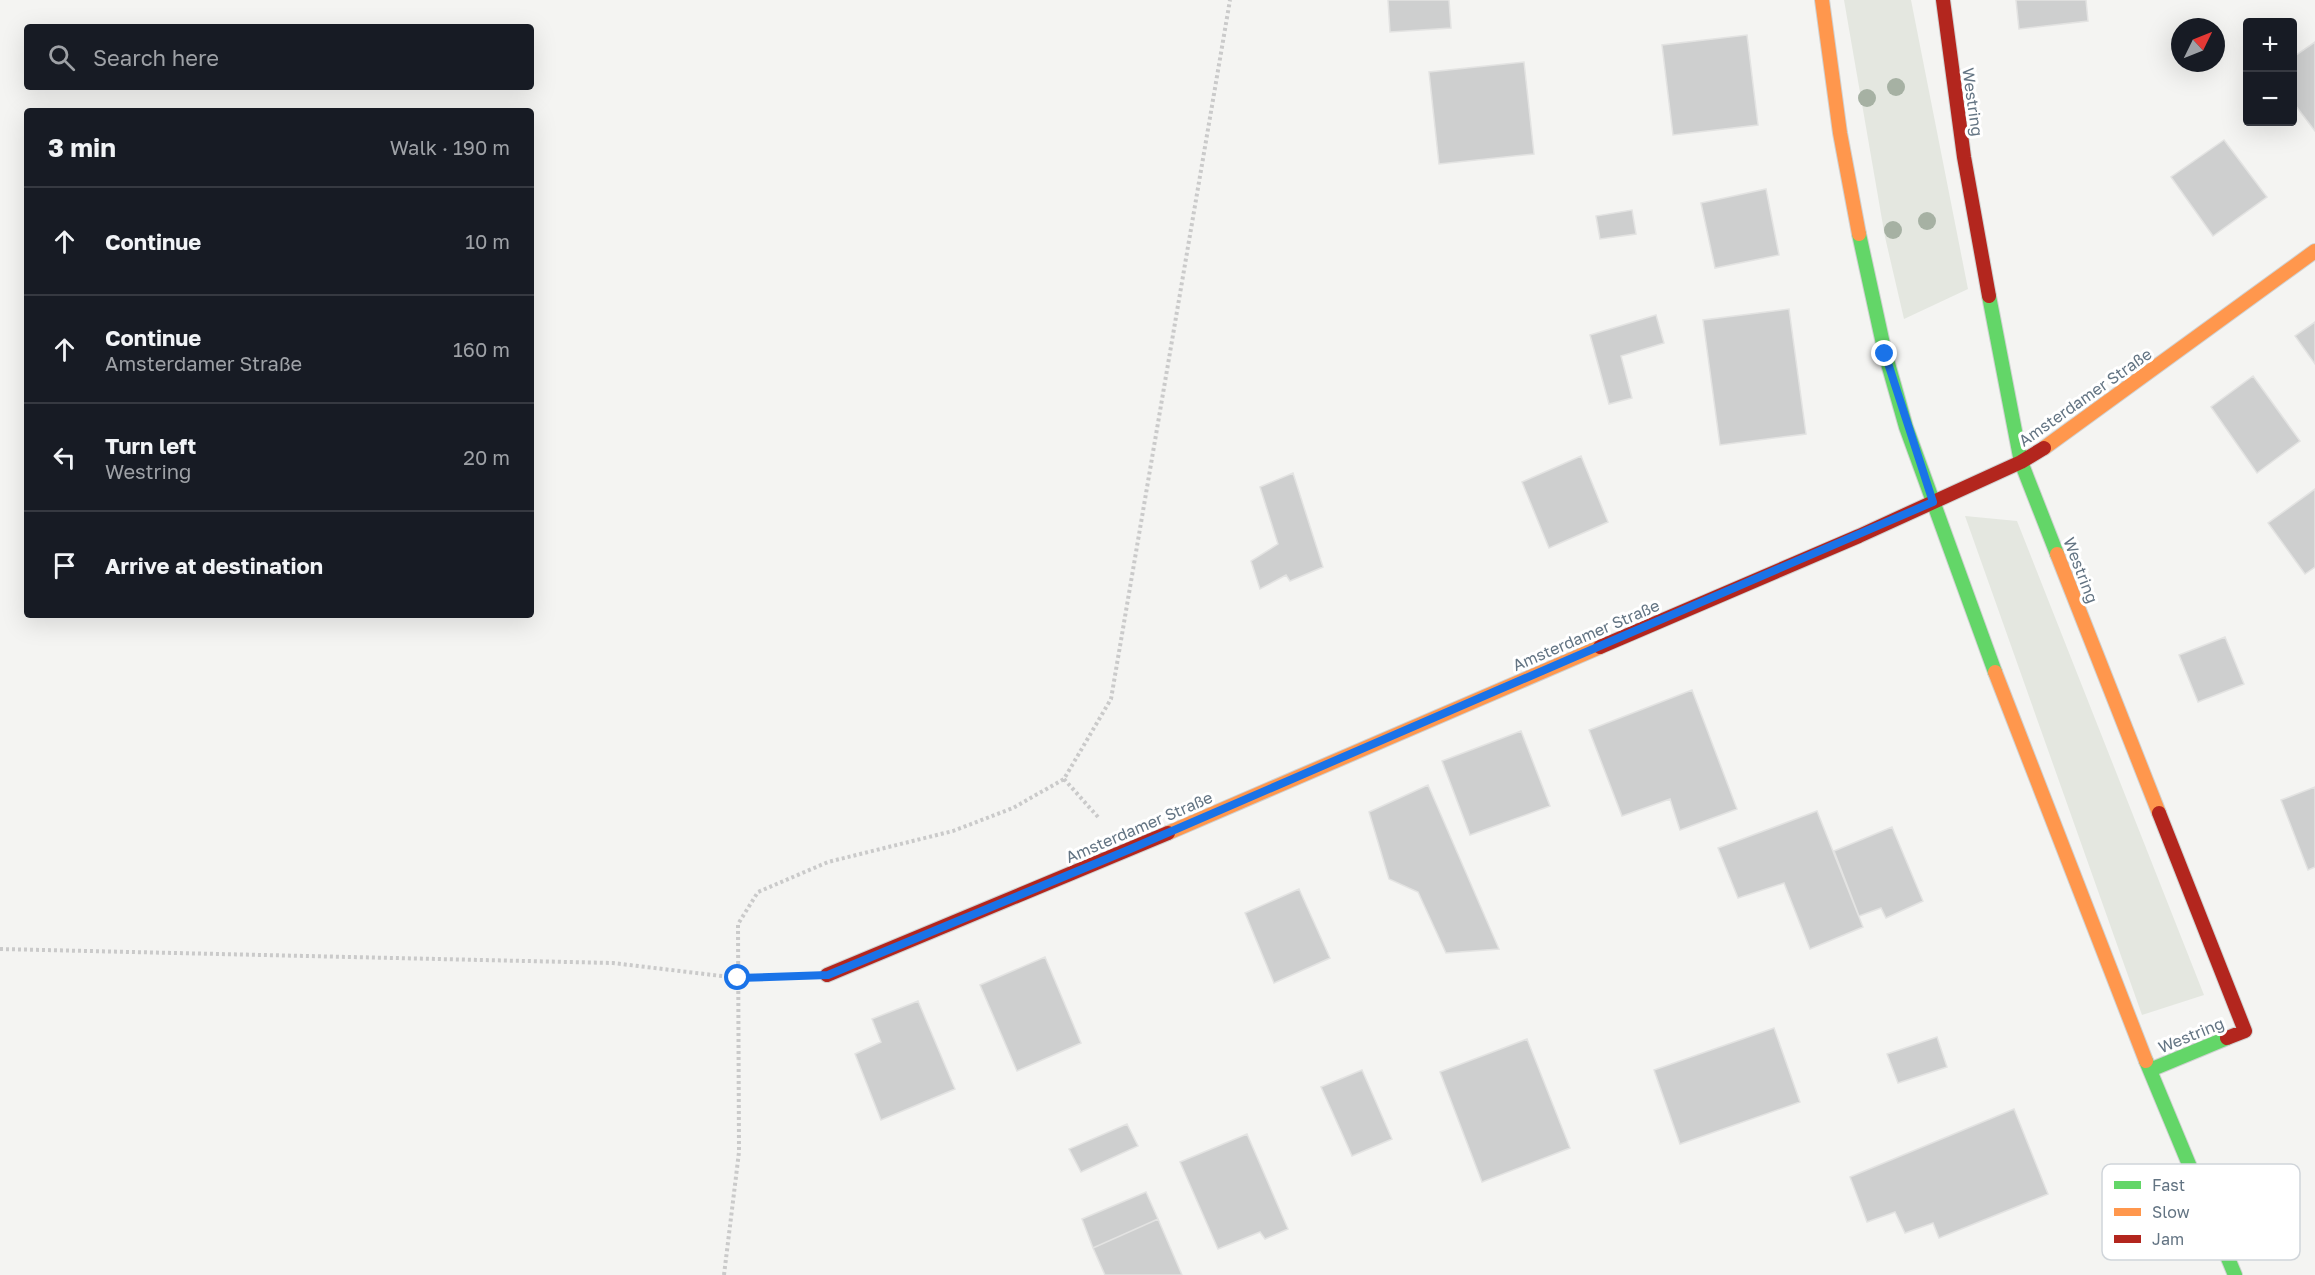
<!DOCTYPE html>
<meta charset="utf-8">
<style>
body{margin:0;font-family:"Golos Text",sans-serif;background:#242831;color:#f1f3f6}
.controls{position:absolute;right:18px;top:18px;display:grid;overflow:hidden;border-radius:6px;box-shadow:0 6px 24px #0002}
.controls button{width:54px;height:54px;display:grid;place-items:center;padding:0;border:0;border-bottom:2px solid #363941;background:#171b24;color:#f1f3f6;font:30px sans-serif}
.compass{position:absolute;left:2171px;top:18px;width:54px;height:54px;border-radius:50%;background:#171b24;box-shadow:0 6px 24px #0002;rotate:47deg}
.stop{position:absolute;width:18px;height:18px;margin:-14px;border:4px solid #1a73e8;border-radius:50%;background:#fff}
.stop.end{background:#1a73e8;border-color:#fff;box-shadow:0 2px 6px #0008}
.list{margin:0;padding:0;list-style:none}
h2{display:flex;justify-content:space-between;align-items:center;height:78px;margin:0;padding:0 24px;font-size:26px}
h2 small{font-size:20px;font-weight:400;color:#9ea1a6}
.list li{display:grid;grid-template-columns:39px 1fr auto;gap:18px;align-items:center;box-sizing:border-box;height:108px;padding:0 24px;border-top:2px solid #363941}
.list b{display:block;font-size:22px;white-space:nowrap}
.list p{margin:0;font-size:20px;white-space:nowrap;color:#9ea1a6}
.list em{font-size:20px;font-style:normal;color:#9ea1a6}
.icon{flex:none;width:33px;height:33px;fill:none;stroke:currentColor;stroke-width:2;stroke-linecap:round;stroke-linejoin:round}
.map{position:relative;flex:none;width:2315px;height:1275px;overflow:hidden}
.search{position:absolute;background:#171b24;box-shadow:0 6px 24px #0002;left:24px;top:24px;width:510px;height:66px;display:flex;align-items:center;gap:15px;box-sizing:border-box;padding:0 21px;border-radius:6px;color:#9ea1a6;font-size:22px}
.panel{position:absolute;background:#171b24;box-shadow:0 6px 24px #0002;left:24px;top:108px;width:510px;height:510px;border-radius:6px}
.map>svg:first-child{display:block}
</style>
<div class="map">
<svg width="2315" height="1275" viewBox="0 0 2315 1275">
<rect width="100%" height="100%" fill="#f4f4f2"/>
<!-- green -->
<path fill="#e4e7e0" d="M1844,0h67l57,289 -64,30 -19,-82z
M1965,516l52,5 187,474 -62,20z"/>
<!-- building -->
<path fill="#cecfcf" stroke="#e3e3e2" stroke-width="1.5" d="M1388,0h61l2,28 -61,4z
M2016,0h70l2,21 -69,8z
M1747,35l11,90 -85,10 -11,-90z
M2315,42v89l-23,-30v-43z
M1524,62l10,92 -95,10 -10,-92z
M2224,140l43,57 -54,39 -42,-59z
M1766,189l13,66 -64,13 -14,-65z
M1632,210l4,24 -36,5 -4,-23z
M1789,309l17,125 -86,11 -17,-125z
M1656,315l8,28 -43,13 11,42 -23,6 -19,-69z
M2315,322v42l-20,-28z
M2253,376l47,65 -43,32 -46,-66z
M1581,456l27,66 -59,26 -27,-66z
M1293,473l30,94 -33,14 -4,-6 -26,14 -9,-28 27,-17 -18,-57z
M2315,489v78l-10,7 -37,-51z
M2225,637l19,47 -46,18 -19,-47z
M1692,690l45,119 -57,21 -10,-31 -48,17 -33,-86z
M1521,731l29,75 -80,29 -28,-74z
M1428,785l71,164 -53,4 -28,-61 -29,-13 -20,-67z
M2315,787v80l-7,3 -27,-70z
M1817,811l46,116 -53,22 -26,-66 -46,15 -20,-50z
M1892,827l31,74 -37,17 -5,-10 -22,8 -25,-65z
M1299,889l31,69 -56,25 -29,-70z
M1045,957l36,86 -64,28 -37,-86z
M918,1001l37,88 -74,31 -26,-66 26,-12 -9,-23z
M1774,1028l26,74 -120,42 -26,-74z
M1937,1037l10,30 -49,16 -11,-29z
M1527,1039l43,109 -88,34 -42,-110z
M1362,1070l30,69 -40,17 -31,-69z
M2014,1109l34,85 -109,44 -6,-15 -28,10 -10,-21 -28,10 -17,-45z
M1127,1124l11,22 -57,26 -12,-23z
M1247,1134l41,95 -23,10 -5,-7 -42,17 -38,-87z
M1146,1192l12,27 -65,29 -11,-29z
M1158,1219l24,56h-77l-12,-27z"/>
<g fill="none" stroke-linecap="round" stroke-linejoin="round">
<defs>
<path id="fast" d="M1859,234l26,119 21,74 89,245
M1989,296l32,166 36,92
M2146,1061l89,214
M2150,1070l77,-32"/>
<path id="slow" d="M1822,0l18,133 19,101
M2044,448l271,-197
M2057,554l102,259
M1995,672l151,389
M1168,833l432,-186"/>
<path id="jam" d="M1943,0l21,157 25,139
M1600,647l259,-111 162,-74 23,-14
M2159,813l86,218 -18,7
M827,975l341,-142"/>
</defs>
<!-- fast casing -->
<use href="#fast" stroke="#d0d2d2" stroke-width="16"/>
<!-- slow casing -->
<use href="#slow" stroke="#d0d2d2" stroke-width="16"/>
<!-- jam casing -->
<use href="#jam" stroke="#d0d2d2" stroke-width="16"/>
<!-- path -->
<path stroke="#cacaca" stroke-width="4" stroke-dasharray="3 3" stroke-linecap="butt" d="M1064,779l34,38
M0,949l613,14 125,15 47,-2
M724,1275l15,-123 -1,-228 20,-32 70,-30 125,-31 60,-23 51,-29 47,-80 119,-699"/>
<!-- fast -->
<use href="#fast" stroke="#63d668" stroke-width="14"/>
<!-- slow -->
<use href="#slow" stroke="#ff974d" stroke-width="14"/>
<!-- jam -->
<use href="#jam" stroke="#b3261e" stroke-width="14"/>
</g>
<!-- trees -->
<g fill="#a6b1a3">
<circle cx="1896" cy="87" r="9"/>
<circle cx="1867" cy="98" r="9"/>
<circle cx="1927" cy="221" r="9"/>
<circle cx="1893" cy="230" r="9"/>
</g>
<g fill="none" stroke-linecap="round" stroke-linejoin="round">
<!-- route -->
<path stroke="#1a73e8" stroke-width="8" d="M738,978l90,-3 300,-125 805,-348 -48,-148"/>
</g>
<g text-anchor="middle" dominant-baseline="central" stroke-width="6" stroke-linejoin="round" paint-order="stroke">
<!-- street labels -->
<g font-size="16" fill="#637483" stroke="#fff">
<text transform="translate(1973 102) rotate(82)">Westring</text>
<text transform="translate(2085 397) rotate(-35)">Amsterdamer Straße</text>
<text transform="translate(2081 570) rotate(69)">Westring</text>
<text transform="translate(1586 635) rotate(-23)">Amsterdamer Straße</text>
<text transform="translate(1139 827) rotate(-23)">Amsterdamer Straße</text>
<text transform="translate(2191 1035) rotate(-22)">Westring</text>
</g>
</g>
<!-- legend -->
<rect x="2102" y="1164" width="198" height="96" rx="9" fill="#fff" stroke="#d0d5da" stroke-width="1.5"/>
<rect x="2114" y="1181" width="27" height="8" fill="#63d668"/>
<rect x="2114" y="1208" width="27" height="8" fill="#ff974d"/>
<rect x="2114" y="1235" width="27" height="8" fill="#b3261e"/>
<g font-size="16" fill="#637483">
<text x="2152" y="1191">Fast</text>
<text x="2152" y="1218">Slow</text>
<text x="2152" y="1245">Jam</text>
</g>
</svg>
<div class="controls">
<button>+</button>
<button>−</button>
</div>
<svg class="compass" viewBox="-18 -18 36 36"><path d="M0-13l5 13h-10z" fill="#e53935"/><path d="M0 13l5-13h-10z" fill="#9ea1a6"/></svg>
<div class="stop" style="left:738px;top:978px"></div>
<div class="stop end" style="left:1885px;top:354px"></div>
<div class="search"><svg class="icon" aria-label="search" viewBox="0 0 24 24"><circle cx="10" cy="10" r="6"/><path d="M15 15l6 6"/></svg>Search here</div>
<section class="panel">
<h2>3 min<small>Walk · 190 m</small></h2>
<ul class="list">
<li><svg class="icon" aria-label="ahead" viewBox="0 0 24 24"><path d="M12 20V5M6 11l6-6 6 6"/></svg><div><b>Continue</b></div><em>10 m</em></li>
<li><svg class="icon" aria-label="ahead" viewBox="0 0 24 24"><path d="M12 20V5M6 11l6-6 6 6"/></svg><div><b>Continue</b><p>Amsterdamer Straße</p></div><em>160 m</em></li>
<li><svg class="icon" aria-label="left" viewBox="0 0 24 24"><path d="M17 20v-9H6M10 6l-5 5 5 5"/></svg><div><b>Turn left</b><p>Westring</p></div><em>20 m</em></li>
<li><svg class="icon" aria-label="arrive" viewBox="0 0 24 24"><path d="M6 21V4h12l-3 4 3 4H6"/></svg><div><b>Arrive at destination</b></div></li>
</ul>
</section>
</div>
